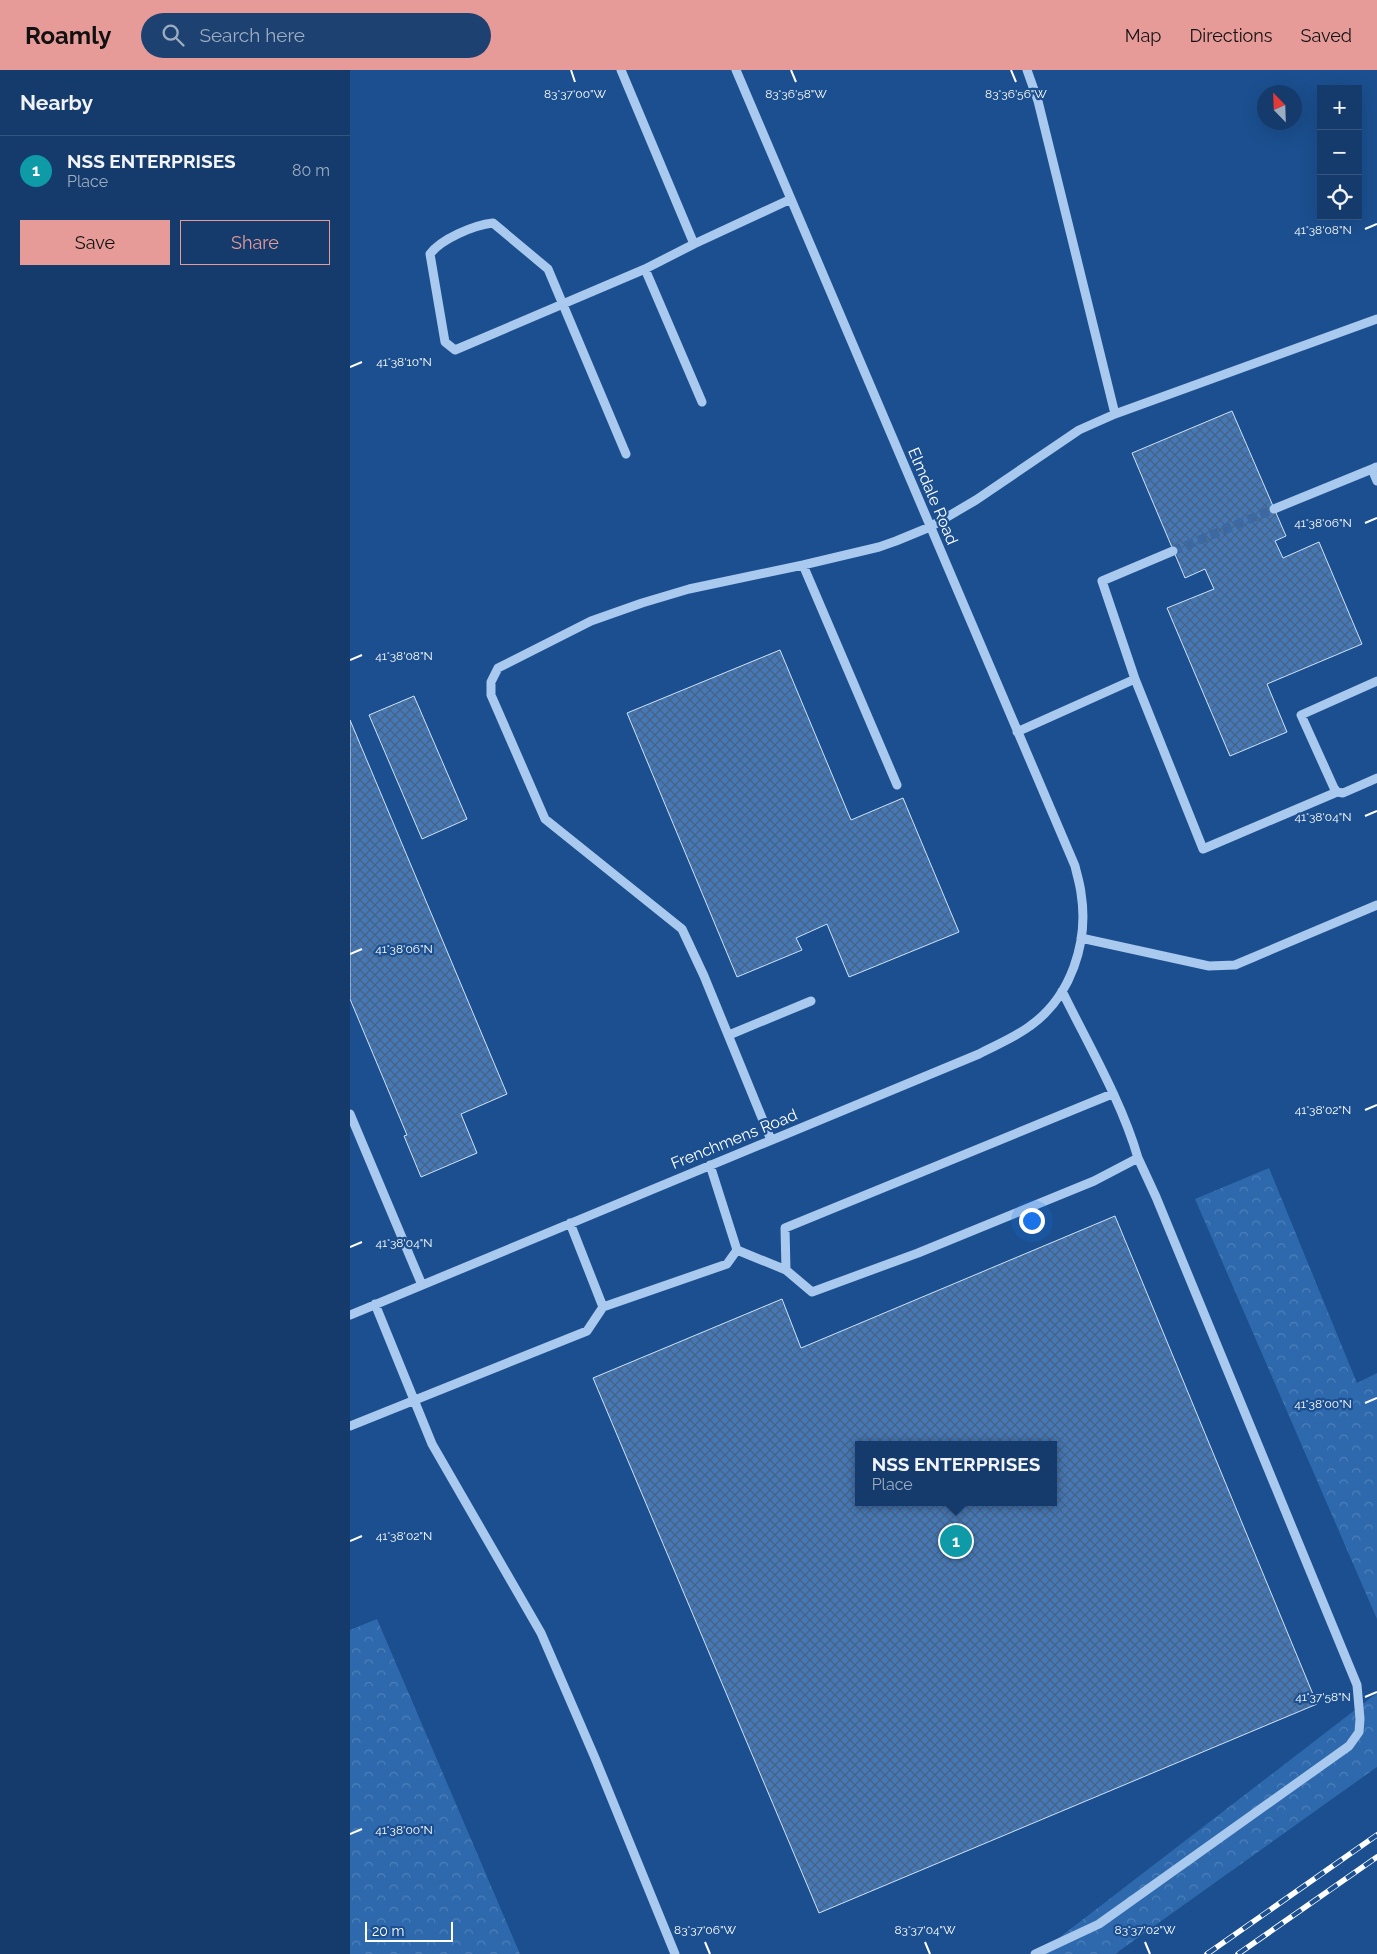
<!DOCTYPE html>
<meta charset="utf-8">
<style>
body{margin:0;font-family:Raleway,sans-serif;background:#1d4271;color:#f1f3f6}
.controls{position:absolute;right:15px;top:15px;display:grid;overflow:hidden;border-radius:0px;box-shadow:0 5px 20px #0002}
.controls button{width:45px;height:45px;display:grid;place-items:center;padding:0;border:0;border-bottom:1px solid #33557e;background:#143b6b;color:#f1f3f6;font:25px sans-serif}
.compass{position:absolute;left:907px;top:15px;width:45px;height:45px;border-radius:50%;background:#143b6b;box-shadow:0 5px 20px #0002;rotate:337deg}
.scale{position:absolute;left:15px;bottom:12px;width:88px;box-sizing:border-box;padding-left:5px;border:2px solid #fff;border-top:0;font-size:14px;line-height:18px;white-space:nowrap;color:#fff;-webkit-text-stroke:4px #1b4f8f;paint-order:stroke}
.you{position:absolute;left:681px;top:1150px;width:18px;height:18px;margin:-12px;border:4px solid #fff;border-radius:50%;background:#1a73e8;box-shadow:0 0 0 8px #1a73e833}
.badge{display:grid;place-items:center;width:32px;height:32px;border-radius:50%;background:#e69b98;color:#fff;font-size:16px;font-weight:700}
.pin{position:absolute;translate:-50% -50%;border:2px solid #fff;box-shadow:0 1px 5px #0006}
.popup{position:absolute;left:505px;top:1371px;width:202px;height:65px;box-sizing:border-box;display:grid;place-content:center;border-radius:0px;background:#143b6b;filter:drop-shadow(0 1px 4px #0005);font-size:16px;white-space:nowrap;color:#9dadc1}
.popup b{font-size:19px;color:#f1f3f6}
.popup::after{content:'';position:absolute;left:50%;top:100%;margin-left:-10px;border:10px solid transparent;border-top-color:#143b6b}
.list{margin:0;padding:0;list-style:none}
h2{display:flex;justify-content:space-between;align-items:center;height:65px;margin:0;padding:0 20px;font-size:21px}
h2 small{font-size:16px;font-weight:400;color:#9dadc1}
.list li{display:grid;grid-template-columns:32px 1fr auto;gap:15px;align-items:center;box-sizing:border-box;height:70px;padding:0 20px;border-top:1px solid #33557e}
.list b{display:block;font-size:19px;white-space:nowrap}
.list p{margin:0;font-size:16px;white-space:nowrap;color:#9dadc1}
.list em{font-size:16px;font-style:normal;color:#9dadc1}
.actions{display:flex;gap:10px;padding:15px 20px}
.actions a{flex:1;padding:11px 0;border:1px solid #e69b98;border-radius:0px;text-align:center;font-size:18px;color:#e69b98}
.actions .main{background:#e69b98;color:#111}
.icon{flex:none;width:28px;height:28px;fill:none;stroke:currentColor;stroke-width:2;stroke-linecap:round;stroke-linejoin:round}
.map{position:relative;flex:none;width:1027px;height:1884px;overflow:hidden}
header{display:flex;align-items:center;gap:30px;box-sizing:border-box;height:70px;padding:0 25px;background:#e69b98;color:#111}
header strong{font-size:24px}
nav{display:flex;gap:28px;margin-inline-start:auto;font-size:18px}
.search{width:350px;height:45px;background:#1d4271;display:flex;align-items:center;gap:12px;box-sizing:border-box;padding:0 18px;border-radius:28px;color:#9dadc1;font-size:19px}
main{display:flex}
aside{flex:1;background:#143b6b}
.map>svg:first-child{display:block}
</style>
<header>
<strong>Roamly</strong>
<div class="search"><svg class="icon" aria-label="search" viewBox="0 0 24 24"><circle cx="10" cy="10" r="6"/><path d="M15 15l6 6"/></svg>Search here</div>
<nav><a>Map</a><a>Directions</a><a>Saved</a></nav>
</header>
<main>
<aside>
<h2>Nearby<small></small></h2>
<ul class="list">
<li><span class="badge" style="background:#0f9aa8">1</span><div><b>NSS ENTERPRISES</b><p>Place</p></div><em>80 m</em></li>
</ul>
<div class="actions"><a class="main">Save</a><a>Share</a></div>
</aside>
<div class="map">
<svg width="1027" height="1884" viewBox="0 0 1027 1884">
<defs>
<pattern id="forest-crowns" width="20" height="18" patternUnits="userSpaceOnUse" patternTransform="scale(1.25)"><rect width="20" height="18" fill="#2e69ad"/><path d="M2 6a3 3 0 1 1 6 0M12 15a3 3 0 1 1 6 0" fill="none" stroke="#4d80b9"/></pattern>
<pattern id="building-cross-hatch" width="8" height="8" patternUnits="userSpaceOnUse" patternTransform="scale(1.25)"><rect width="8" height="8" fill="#4478b7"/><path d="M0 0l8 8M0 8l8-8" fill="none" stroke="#486282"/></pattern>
</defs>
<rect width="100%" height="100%" fill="#1b4f8f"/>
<!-- forest -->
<path fill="url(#forest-crowns)" d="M919,1098l88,215 20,-10v246l-182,-420z
M27,1549l143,335h-170v-324z
M1027,1623v74l-262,187h-77z"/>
<!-- building -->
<path fill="url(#building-cross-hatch)" stroke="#cfe3fa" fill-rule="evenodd" d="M882,341l54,125 -11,5 8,17 36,-16 43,102 -95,40 20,48 -57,24 -63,-148 47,-19 -9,-20 -20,9 -53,-125z
M430,580l71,170 52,-22 56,134 -110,45 -22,-53 -31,14 6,12 -65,27 -110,-264z
M64,626l53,123 -45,20 -53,-124z
M0,650l157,374 -46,20 16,39 -56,24 -17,-41 3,-1 -57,-136z
M765,1146l202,488 -498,209 -226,-535 189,-79 19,49zM508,1375h196v57h-196z"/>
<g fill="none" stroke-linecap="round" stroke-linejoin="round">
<!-- minor-tunnel -->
<path stroke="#3d69a0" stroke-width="9" stroke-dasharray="9 4.5" stroke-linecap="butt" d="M823,481l101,-42"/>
<!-- minor -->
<path stroke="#a9c9ee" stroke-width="9" d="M271,0l73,174
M352,332l-57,-133 49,-25 97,-45
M765,344l262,-95
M276,384l-78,-185 -55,-46c-19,2 -52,16 -63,31l15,88 10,8 190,-81
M1026,397l-4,2 5,12
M924,439l98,-40
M453,495l94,220
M785,609l-33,-98 71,-30
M1027,611l-76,34 33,73 3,4 6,1 34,-15
M667,662l118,-53 68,170 134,-57
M731,868l128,28 26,-1 142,-60
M712,921c26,53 60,111 76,167l-44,23 -176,72 -106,39 -26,-22 -1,-42 327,-134
M379,965l82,-34
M0,1044l72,171
M421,1070l-67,-164 -22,-47 -137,-110 -54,-124v-13l7,-14 93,-47 51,-18 47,-14 114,-24 76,-18 17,-6 34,-14 46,-27 103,-70 36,-16 -77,-313 -11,-31
M387,1180l49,20
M25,1234l57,140 109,189 54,125 80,196
M253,1237l124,-43 10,-14 -27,-85
M0,1245l629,-261c17,-9 35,-16 51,-28 41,-29 59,-84 51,-133 -1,-9 -4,-18 -6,-27l-339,-796
M0,1356l237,-95 16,-24 -33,-84
M685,1884l64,-30 250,-178 10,-14 1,-13 -3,-34 -201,-488 -18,-39"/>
<defs>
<path id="rail" d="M857,1884l170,-119
M888,1884l139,-97"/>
</defs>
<!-- rail casing -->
<use href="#rail" stroke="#fff" stroke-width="5.5"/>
<!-- rail -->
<use href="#rail" stroke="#1b4f8f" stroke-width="4" stroke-dasharray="11" stroke-linecap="butt"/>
</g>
<!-- ticks -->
<path fill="none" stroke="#fff" stroke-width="2" d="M221,0l4,12M441,0l5,12M661,0l5,12M1015,159l12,-5M0,297l12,-5M1015,453l12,-5M0,590l12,-5M1015,746l12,-5M0,884l12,-5M1015,1040l12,-5M0,1177l12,-5M1015,1333l12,-5M0,1471l12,-5M1015,1627l12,-5M0,1764l12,-5M355,1872l5,12M575,1872l5,12M795,1872l5,12"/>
<g text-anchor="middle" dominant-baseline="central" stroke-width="4.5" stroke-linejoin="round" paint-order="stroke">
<!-- street labels -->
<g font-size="16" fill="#fff" stroke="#1b4f8f">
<text transform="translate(583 426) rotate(67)">Elmdale Road</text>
<text transform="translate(384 1069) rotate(-22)">Frenchmens Road</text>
</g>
</g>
<g font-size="12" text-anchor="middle" fill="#fff" stroke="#1b4f8f" stroke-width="4.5" stroke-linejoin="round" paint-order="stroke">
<text x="225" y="28">83°37'00"W</text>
<text x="446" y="28">83°36'58"W</text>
<text x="666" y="28">83°36'56"W</text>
<text x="973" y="164">41°38'08"N</text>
<text x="54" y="296">41°38'10"N</text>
<text x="973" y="457">41°38'06"N</text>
<text x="54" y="590">41°38'08"N</text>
<text x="973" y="751">41°38'04"N</text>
<text x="54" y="883">41°38'06"N</text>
<text x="973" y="1044">41°38'02"N</text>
<text x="54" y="1177">41°38'04"N</text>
<text x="973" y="1338">41°38'00"N</text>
<text x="54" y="1470">41°38'02"N</text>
<text x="973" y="1631">41°37'58"N</text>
<text x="54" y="1764">41°38'00"N</text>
<text x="355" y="1864">83°37'06"W</text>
<text x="575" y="1864">83°37'04"W</text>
<text x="795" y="1864">83°37'02"W</text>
</g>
</svg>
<div class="controls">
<button>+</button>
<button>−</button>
<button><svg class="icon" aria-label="locate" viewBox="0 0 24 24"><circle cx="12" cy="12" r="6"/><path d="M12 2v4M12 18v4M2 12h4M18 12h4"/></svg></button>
</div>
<svg class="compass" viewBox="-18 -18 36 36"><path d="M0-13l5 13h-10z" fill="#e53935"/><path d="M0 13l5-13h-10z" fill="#9dadc1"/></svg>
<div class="scale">20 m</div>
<div class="you"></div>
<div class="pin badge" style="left:606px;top:1471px;background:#0f9aa8">1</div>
<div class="popup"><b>NSS ENTERPRISES</b>Place</div>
</div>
</main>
